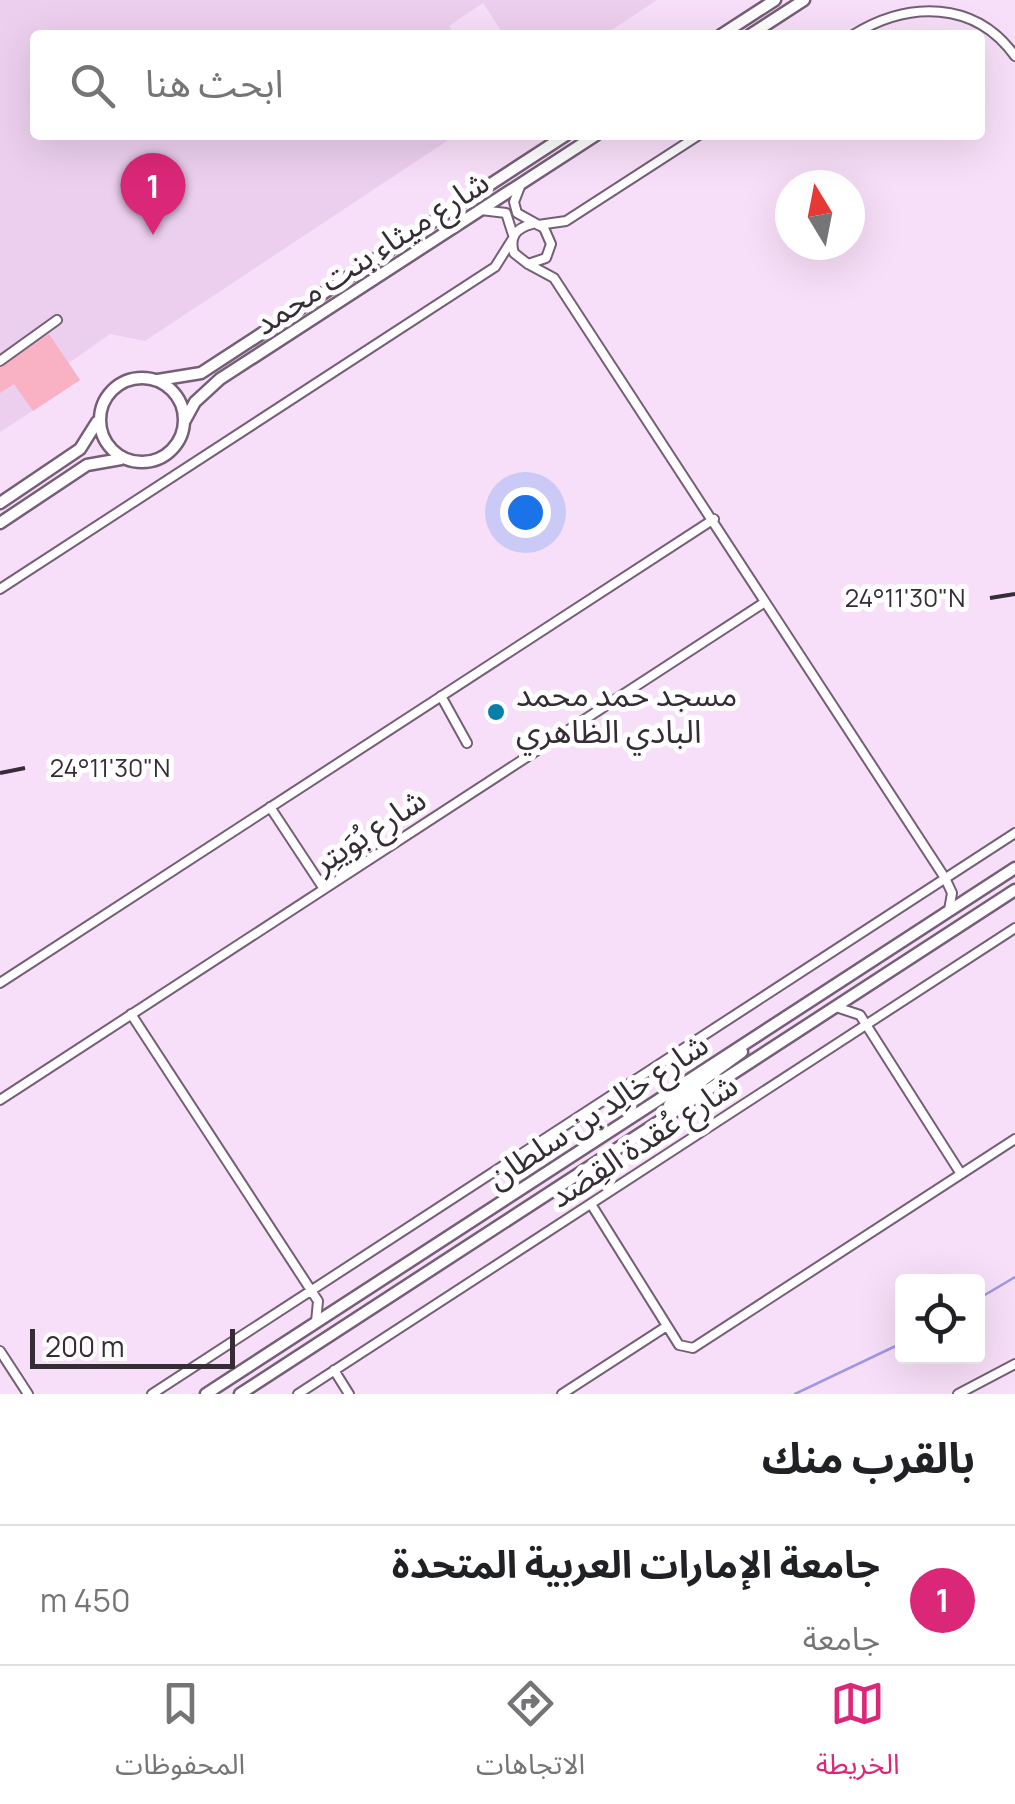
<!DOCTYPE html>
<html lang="ar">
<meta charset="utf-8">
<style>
body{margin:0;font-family:Manrope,"Noto Sans Arabic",sans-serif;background:#f6f6f6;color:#202124;direction:rtl}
.controls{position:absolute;right:30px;bottom:30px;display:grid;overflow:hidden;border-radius:10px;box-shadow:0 10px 40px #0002}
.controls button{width:90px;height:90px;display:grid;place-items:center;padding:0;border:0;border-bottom:2px solid #e0e0e0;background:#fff;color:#202124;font:50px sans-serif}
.compass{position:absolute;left:775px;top:170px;width:90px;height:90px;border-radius:50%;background:#fff;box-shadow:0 10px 40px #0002;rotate:350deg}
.scale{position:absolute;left:30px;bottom:25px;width:205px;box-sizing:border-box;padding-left:10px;border:5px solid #352c36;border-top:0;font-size:28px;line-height:35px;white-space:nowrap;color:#352c36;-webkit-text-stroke:8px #fff;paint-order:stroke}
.you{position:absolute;left:525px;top:512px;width:35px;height:35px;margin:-25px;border:8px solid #fff;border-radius:50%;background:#1a73e8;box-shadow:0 0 0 15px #1a73e833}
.badge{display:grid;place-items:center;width:65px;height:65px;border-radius:50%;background:#db2777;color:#fff;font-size:32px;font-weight:700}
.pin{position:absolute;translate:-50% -82px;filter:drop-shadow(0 2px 5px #0008)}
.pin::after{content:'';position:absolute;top:52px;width:35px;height:30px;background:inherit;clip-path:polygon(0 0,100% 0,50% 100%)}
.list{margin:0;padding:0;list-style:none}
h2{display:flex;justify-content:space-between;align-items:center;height:130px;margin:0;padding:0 40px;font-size:42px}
h2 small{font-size:32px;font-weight:400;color:#757577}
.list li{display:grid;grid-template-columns:65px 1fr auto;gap:30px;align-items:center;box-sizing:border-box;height:140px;padding:0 40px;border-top:2px solid #e0e0e0}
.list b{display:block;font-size:38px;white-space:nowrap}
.list p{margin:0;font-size:32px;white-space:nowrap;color:#757577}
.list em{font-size:32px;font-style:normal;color:#757577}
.icon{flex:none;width:55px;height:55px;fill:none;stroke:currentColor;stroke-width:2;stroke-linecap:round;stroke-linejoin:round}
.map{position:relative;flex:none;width:1015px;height:1394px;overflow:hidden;direction:ltr}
.search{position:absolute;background:#fff;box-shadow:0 10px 40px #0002;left:30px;right:30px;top:30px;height:110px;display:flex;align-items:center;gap:25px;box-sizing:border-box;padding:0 35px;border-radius:10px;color:#757577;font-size:38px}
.sheet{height:270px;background:#fff}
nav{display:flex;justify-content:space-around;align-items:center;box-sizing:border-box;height:140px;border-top:2px solid #e0e0e0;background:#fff;font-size:28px;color:#757577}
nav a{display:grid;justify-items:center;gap:5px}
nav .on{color:#db2777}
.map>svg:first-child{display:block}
</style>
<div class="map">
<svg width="1015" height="1394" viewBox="0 0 1015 1394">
<rect width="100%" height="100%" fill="#f8dff9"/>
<!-- built -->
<path fill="#eccfee" d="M0,0h657l-53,35h-100l-21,-32 -34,23 6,9h-420v100h421l-311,206 -35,-7 -41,29 11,17 -80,52z"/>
<!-- green -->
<path fill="#f8b2c4" d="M49,334l31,46 -47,31 -19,-27 -14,9v-27z"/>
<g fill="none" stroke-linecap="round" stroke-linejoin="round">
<!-- stream -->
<path stroke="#9d98e2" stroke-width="2.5" d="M978,1299l37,-22
M795,1394l107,-51"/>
<defs>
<path id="minor" d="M853,35c55,-34 122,-35 162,21
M521,184l-7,18 3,11 27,15 7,16 -5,14 -18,6 -14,-11c-5,-16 2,-25 18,-29
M481,210l25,3 7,22
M538,225l28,-4 133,-86
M528,264l26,14 391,600 7,15 -3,17
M0,361l57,-41
M0,589l495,-322 17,-27
M441,696l26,47
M270,807l54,82
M0,983l714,-464
M836,1007l24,8 101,159
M131,1014l187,287 -2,21
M0,1100l765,-498
M591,1204l88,141 14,3 322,-209
M0,1351l28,43
M334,1370l15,24
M152,1394l863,-561
M298,1394l717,-466
M562,1394l105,-68
M958,1394l57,-30"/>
<path id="major" d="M721,35l54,-35
M750,35l54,-35
M100 420a42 42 0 1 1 84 0a42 42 0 1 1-84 0Z
M158,380l43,-7 365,-238
M184,422l11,-20 25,-23 376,-244
M0,503l80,-54 17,-27
M0,523l87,-58 34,-6
M670,1115l-1,-10 73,-53
M206,1394l809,-526
M240,1394l775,-504"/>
</defs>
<!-- minor casing -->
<use href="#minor" stroke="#745f76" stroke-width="12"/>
<!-- major casing -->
<use href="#major" stroke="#745f76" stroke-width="15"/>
<!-- minor -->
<use href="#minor" stroke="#fff" stroke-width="8"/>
<!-- major -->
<use href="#major" stroke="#fff" stroke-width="10"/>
</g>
<!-- ticks -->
<path fill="none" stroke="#352c36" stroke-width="4" d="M990,598l25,-4M0,773l25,-5"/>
<!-- markers -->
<circle fill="#087fa6" stroke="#fff" stroke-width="4" cx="496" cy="712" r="10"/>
<g text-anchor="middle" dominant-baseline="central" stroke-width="10" stroke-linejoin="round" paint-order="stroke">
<!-- street labels -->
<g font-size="32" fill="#352c36" stroke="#fff">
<text transform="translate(371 252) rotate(-33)">شارع ميثاء بنت محمد</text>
<text transform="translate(369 830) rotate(-33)">شارع بُوَيتِر</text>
<text transform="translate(597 1110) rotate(-33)">شارع خالِد بن سلطان</text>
<text transform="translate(643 1140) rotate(-33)">شارع عُقدة القِصَد</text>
</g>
<!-- poi labels -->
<g font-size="32" fill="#352c36" stroke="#fff" text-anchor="start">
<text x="516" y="694">مسجد حمد محمد<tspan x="516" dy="37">البادي الظاهري</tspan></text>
</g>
</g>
<g font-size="25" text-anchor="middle" fill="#352c36" stroke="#fff" stroke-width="10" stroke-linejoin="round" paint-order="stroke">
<text x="905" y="607">24°11'30"N</text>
<text x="110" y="777">24°11'30"N</text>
</g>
</svg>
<div class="controls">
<button><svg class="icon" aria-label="locate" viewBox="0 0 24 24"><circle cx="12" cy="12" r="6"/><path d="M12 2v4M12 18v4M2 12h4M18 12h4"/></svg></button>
</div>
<svg class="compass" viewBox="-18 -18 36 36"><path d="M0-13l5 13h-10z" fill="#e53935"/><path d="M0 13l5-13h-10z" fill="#757577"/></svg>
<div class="scale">200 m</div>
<div class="you"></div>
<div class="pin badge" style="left:153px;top:235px">1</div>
<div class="search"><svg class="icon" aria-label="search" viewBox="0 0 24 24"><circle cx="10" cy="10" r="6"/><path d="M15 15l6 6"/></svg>ابحث هنا</div>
</div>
<section class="sheet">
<h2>بالقرب منك<small></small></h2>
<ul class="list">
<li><span class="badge">1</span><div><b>جامعة الإمارات العربية المتحدة</b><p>جامعة</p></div><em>450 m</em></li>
</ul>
</section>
<nav>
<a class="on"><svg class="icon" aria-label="map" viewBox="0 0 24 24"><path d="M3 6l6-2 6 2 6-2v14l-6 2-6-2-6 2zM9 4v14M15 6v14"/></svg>الخريطة</a>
<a><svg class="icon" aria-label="directions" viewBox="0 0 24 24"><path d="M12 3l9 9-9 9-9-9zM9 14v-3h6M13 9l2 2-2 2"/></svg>الاتجاهات</a>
<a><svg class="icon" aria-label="saved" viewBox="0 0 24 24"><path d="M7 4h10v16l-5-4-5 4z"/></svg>المحفوظات</a>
</nav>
